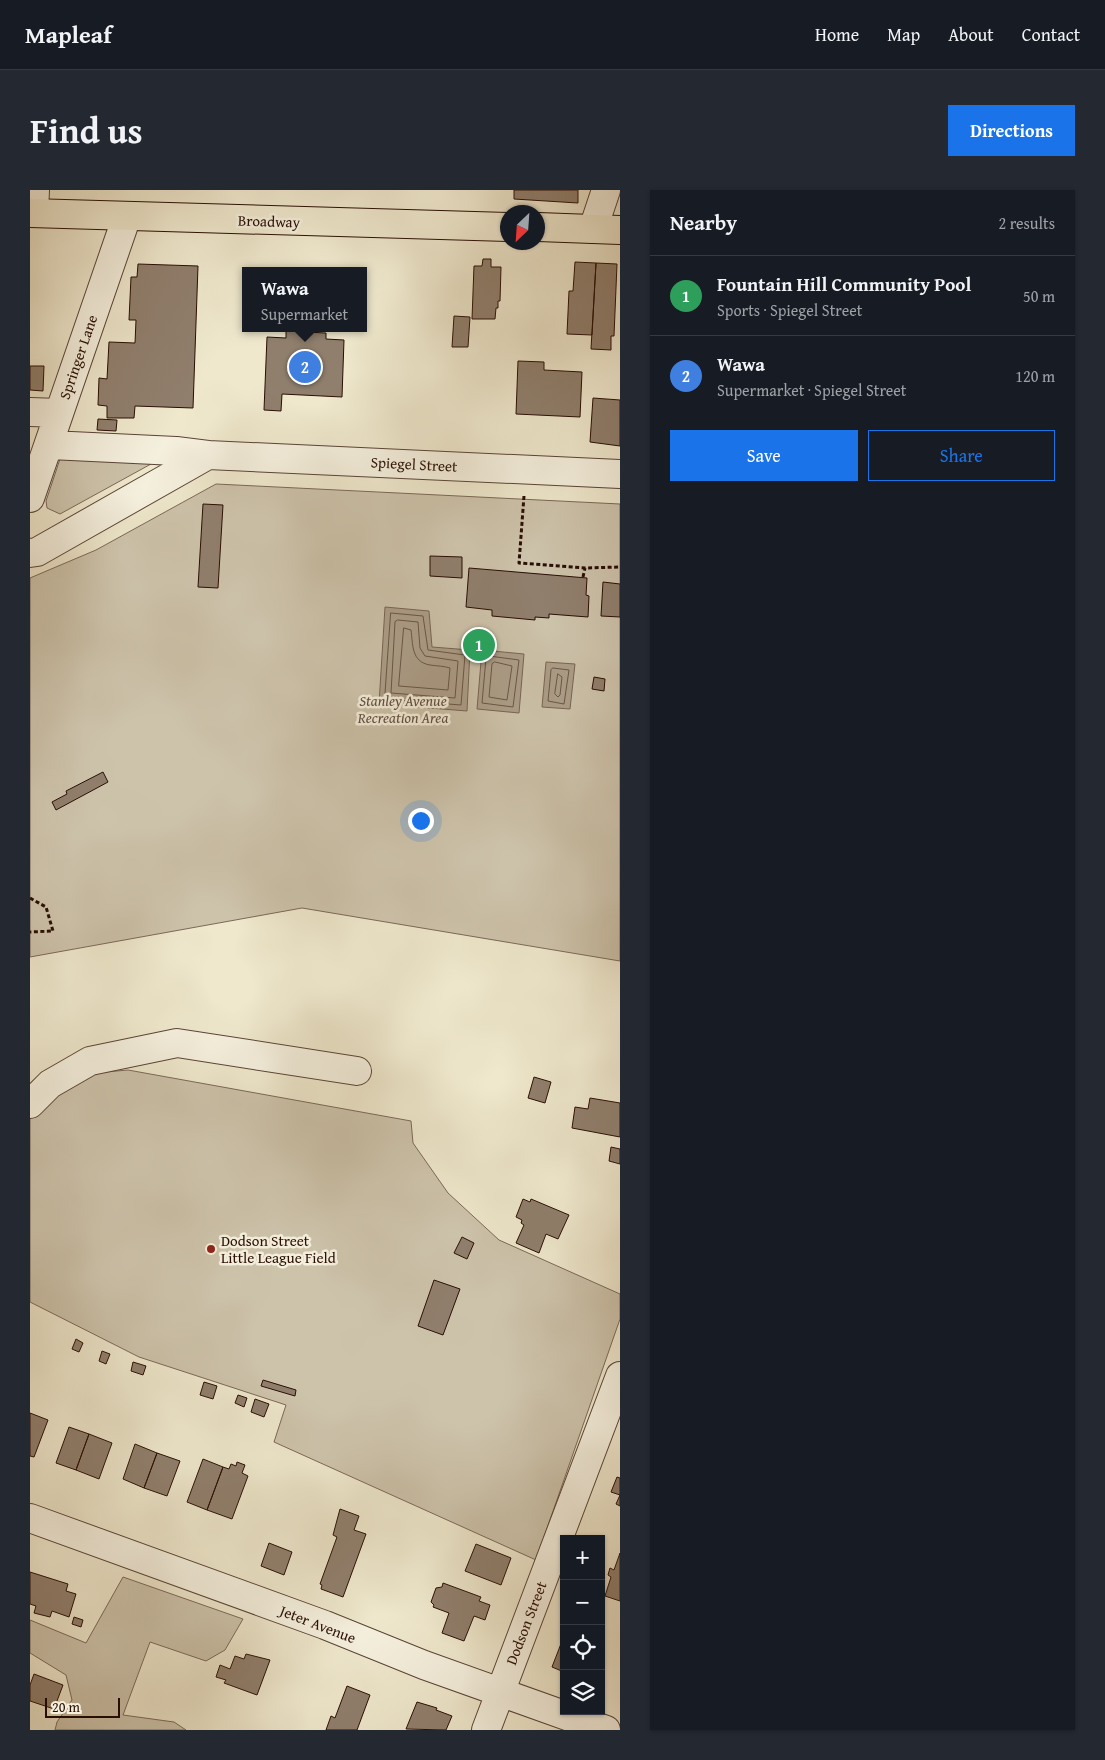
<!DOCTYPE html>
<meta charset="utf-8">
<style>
body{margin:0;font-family:"Gentium Book Plus",serif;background:#242831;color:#f1f3f6}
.controls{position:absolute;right:15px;bottom:15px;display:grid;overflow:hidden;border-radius:0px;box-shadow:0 1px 4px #0004}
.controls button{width:45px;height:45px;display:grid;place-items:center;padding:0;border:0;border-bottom:1px solid #363941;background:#171b24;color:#f1f3f6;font:25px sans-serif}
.compass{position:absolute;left:470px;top:15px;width:45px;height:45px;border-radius:50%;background:#171b24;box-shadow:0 1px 4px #0004;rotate:205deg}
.scale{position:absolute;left:15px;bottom:12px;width:75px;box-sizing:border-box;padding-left:5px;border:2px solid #290e04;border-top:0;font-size:14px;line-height:18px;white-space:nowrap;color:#290e04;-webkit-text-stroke:4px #f5f0de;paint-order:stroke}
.you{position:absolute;left:390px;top:630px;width:18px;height:18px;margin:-12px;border:4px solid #fff;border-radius:50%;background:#1a73e8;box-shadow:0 0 0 8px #1a73e833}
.badge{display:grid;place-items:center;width:32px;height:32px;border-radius:50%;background:#1a73e8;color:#fff;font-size:16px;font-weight:700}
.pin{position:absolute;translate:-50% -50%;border:2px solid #fff;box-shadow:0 1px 5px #0006}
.popup{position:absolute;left:212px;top:77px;width:125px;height:65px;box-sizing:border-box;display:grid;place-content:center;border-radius:0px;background:#171b24;filter:drop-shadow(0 1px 4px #0005);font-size:16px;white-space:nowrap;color:#9ea1a6}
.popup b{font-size:19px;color:#f1f3f6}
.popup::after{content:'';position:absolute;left:50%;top:100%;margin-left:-10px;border:10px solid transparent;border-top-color:#171b24}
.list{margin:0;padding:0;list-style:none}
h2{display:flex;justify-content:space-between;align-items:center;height:65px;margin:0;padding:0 20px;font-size:21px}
h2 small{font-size:16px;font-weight:400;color:#9ea1a6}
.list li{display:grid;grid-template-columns:32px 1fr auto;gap:15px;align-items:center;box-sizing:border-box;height:80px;padding:0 20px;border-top:1px solid #363941}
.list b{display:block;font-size:19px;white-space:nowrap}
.list p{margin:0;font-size:16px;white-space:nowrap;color:#9ea1a6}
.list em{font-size:16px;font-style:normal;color:#9ea1a6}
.actions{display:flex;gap:10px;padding:15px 20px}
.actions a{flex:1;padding:11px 0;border:1px solid #1a73e8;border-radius:0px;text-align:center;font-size:18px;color:#1a73e8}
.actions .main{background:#1a73e8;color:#fff}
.icon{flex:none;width:28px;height:28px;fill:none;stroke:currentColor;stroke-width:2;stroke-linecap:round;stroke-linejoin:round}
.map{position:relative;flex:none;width:590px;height:1540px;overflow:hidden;border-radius:0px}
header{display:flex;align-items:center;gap:30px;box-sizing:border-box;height:70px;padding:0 25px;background:#171b24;border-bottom:1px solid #363941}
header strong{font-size:24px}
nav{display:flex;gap:28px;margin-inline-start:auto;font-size:18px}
.intro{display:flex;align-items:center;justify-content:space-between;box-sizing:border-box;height:120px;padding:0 30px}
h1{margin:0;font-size:35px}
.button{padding:12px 22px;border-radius:0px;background:#1a73e8;color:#fff;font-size:18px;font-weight:700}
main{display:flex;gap:30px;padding:0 30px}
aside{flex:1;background:#171b24;border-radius:0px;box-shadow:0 1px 4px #0004}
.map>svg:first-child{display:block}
</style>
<header>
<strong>Mapleaf</strong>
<nav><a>Home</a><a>Map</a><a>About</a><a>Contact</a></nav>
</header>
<div class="intro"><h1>Find us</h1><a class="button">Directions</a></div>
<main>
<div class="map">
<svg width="590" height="1540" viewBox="0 0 590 1540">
<rect width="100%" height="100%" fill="#efe8cd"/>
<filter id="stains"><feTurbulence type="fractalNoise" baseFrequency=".004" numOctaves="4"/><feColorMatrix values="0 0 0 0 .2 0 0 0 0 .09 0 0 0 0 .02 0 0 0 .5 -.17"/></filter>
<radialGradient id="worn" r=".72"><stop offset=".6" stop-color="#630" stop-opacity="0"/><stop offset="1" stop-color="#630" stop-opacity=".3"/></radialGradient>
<!-- green -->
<path fill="#cdc3ab" stroke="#7b6858" d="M31,266l92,4 -2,4 -91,50 -13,-6 -1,-7z
M186,294l404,20v457l-318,-53 -272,49v-379l66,-28z
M98,880l283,51 2,22 35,50 51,47 121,54v25l-84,241 -262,-118 12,-37 -147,-48 -109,-55v-187l53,-41z
M93,1387l120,42 -18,31 -19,11 -56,-19 -27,73 51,7 12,8h-131l2,-8 15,-22 -6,-25 -36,-22v-33l56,23z"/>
<!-- water -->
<path fill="#ac9e89" stroke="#786454" d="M355,417l44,4 3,36 38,3 -3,61 -88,-7z
M452,460l42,4 -5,59 -42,-4z
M516,472l29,2 -5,45 -28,-2z"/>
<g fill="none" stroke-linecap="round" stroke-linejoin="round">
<!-- shore -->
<path stroke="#6a5646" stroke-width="1" d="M361,423l32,3 5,34 37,5 -4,50 -76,-6z
M368,430l20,2 2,26 5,8 33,5 -3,37 -64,-5 4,-71z
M374,438l7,2c2,14 0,32 19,35 7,1 14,1 20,3l-2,22 -49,-4z
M459,466l30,4 -6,47 -31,-4 4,-45z
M465,472l17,4 -5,34 -18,-3 3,-33z
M523,478l16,2 -5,34 -16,-3 3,-31z
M528,484l4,3 -2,18 -2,2 -3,-3z"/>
</g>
<!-- building -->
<path fill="#907f6d" stroke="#290e04" d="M484,0h64v13l-64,-4z
M453,69h8v8h10l-1,34h-2v7h-2l-1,11h-23l2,-53h8z
M545,72l21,1 -4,72 -25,-1 2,-43h4z
M566,73l21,1 -3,72h-3v14l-20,-1z
M108,74l60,2 -5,142 -58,-2 -1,12h-27v-12l-9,-1 1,-27 8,1 2,-37 26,1 1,-23h-7l2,-43h6z
M424,126l16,1 -2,30h-16z
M256,141l40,2v6l18,1 -2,57 -60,-3 -1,17 -17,-1 3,-73 19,1z
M488,171l26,1v8l38,2 -2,45 -64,-3z
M0,176h14l-1,25 -13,-1z
M563,208l27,2v46l-30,-4z
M68,229l19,1 -1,11 -19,-1z
M173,314l20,1 -5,83 -20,-1z
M400,366l32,1v21l-32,-2z
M439,378l118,10 -1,17 3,1 -1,21 -39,-3v4l-14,-1v3l-43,-4v-6l-26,-3z
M573,392l17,2v33l-19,-1z
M564,487l11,2 -1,12 -12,-2z
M73,582l5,10 -52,28 -4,-8 15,-8 -1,-3z
M504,887l17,5 -6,21 -17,-5z
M560,908l30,5v34l-48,-9 3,-21 13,2z
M581,957l9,2v15l-11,-3z
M493,1009l7,3 1,-3 38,16 -11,24 -12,-5 -7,19 -23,-10 8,-18 -3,-2 1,-3 -6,-3z
M432,1047l12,6 -7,16 -13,-6z
M404,1090l26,9 -17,46 -25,-9z
M46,1149l7,4 -4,9 -7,-3z
M72,1161l8,3 -4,10 -7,-3z
M103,1172l13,4 -3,9 -12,-4z
M233,1190l33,10 -1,6 -34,-10z
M174,1192l13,4 -4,13 -13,-4z
M208,1205l9,3 -3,9 -9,-4z
M225,1209l14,5 -5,13 -13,-5z
M0,1223l18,7 -14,37 -4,-1z
M39,1237l20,7 -13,36 -20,-7z
M59,1244l23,9 -13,36 -23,-9z
M105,1254l22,9 -13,35 -21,-9z
M127,1263l23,8 -13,35 -23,-8z
M173,1269l20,8 -16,43 -20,-8z
M207,1272l8,3 -3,8 6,3 -16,43 -25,-9 16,-43 6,2 2,-5 5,2z
M587,1287l3,1v28l-4,-2 4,-9 -9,-3z
M310,1319l19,7 -5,14 12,4 -23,63 -22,-8 1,-4 -2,-1 17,-47 -4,-2z
M239,1353l23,9 -8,23 -23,-9z
M446,1354l35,14 -10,27 -36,-14z
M590,1363v48l-15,-5 6,-19 -3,-2 2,-7 4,2z
M0,1382l38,12 -2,7 10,3 -7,23 -17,-6 -2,6 -16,-4 2,-7 -6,-2z
M413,1393l38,14 -2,4 11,4 -5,15 -11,-4 -10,25 -22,-8 7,-20 -16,-6 1,-2 -3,-3 5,-14 6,-1z
M44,1427l9,3 -2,7 -9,-3z
M534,1446v36l-12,-5z
M216,1464l24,6 -13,35 -33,-12 2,-3 -10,-3 4,-12 10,4 5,-13 9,3z
M4,1484l29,11 -9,24 -24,-8v-16z
M317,1496l23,9 -13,35h-31l5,-14 4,2z
M387,1512l20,6 -1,2 16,6 -6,14 -40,-1z"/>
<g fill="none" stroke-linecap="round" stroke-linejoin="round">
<defs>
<path id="minor" d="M4,23l1,-23
M563,39l13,-39
M0,222l29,1
M20,255l126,6 32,4
M0,308l97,-282
M0,363l7,-1 171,-97 412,19
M0,914l20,-20 40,-23 87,-18 180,28
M0,1328l295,107 99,40 182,65
M456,1540l134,-354"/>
<path id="major" d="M0,23l478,14
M508,37l82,3"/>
</defs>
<!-- minor casing -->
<use href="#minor" stroke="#5a4436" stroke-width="30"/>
<!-- major casing -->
<use href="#major" stroke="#290e04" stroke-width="30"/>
<!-- path -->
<path stroke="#290e04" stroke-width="3" stroke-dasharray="4 2.5" stroke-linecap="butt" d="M494,306l-5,67 66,5 35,-1
M553,387l2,-9
M0,708l16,9 7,24 -23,1"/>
<!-- minor -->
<use href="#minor" stroke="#f5f0de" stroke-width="28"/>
<!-- major -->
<use href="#major" stroke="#efe8cd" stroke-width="28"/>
</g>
<!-- markers -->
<circle fill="#8f2418" stroke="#f5f0de" stroke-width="2" cx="181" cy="1059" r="5"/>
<g text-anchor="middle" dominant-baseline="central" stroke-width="5" stroke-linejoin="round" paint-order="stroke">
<!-- street labels -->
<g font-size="15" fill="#290e04" stroke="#f5f0de">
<text transform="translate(239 31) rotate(2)">Broadway</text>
<text transform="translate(48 167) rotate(-71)">Springer Lane</text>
<text transform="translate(384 274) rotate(3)">Spiegel Street</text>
<text transform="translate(496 1433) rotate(-69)">Dodson Street</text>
<text transform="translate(288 1434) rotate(21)">Jeter Avenue</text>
</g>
<!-- park labels -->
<g font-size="15" font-style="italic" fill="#624d3e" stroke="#f5f0de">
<text x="373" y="510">Stanley Avenue<tspan x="373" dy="17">Recreation Area</tspan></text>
</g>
<!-- poi labels -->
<g font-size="15" fill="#290e04" stroke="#f5f0de" text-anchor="start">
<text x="191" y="1050">Dodson Street<tspan x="191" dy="17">Little League Field</tspan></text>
</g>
</g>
<rect width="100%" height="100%" filter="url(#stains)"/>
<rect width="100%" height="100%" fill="url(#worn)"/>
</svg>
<div class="controls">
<button>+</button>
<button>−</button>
<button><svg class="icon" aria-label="locate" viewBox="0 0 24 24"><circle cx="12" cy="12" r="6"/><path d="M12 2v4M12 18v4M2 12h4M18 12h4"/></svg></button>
<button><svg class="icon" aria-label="layers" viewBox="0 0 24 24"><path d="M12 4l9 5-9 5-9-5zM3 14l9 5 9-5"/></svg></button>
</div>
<svg class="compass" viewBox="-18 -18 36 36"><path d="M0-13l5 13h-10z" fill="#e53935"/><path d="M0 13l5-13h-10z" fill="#9ea1a6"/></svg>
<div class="scale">20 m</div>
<div class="you"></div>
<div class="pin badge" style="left:449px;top:455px;background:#2e9e5b">1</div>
<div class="pin badge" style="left:275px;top:177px;background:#3f7fe0">2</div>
<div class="popup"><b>Wawa</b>Supermarket</div>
</div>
<aside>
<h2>Nearby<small>2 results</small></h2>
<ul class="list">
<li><span class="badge" style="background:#2e9e5b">1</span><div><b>Fountain Hill Community Pool</b><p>Sports · Spiegel Street</p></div><em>50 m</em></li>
<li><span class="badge" style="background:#3f7fe0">2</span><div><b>Wawa</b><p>Supermarket · Spiegel Street</p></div><em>120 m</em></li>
</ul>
<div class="actions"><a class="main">Save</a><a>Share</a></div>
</aside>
</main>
